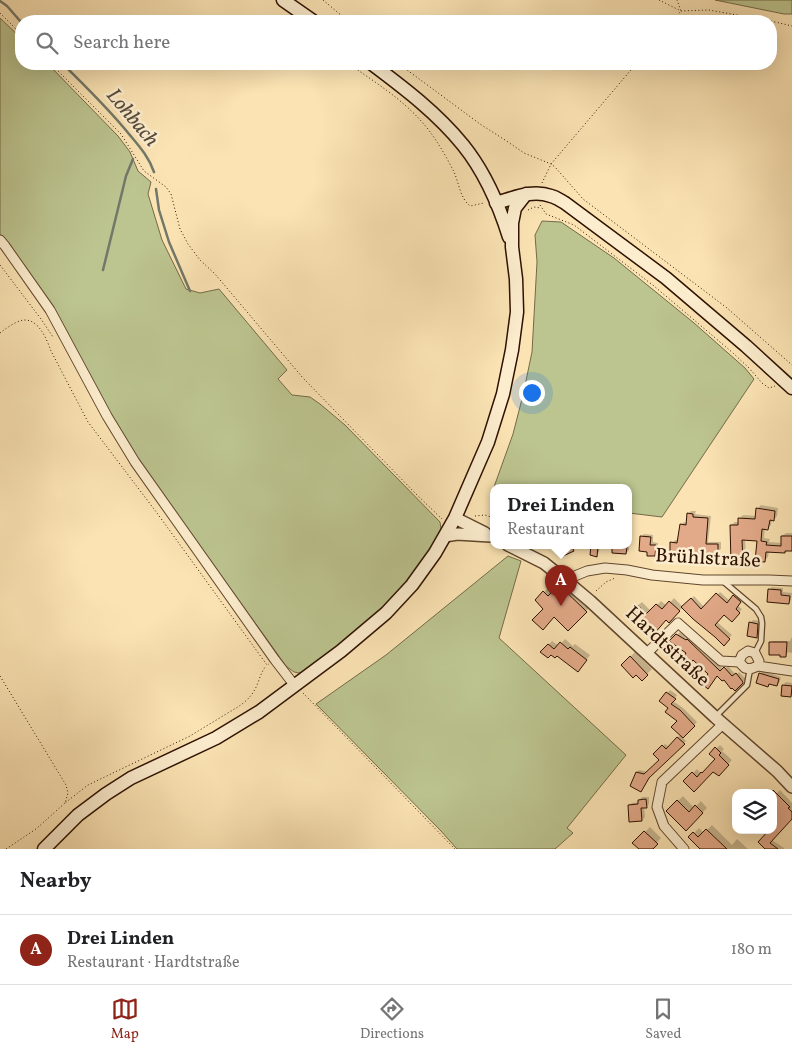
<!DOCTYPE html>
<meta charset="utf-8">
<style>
body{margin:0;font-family:Vollkorn,serif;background:#f2f2f2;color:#202124}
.controls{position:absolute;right:15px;bottom:15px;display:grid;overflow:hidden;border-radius:10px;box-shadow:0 5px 20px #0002}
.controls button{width:45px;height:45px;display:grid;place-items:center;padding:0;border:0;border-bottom:1px solid #e0e0e0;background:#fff;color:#202124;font:25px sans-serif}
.you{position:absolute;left:531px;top:392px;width:18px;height:18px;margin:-12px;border:4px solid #fff;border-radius:50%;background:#1a73e8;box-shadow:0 0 0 8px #1a73e833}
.badge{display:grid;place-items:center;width:32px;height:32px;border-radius:50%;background:#8f2418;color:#fff;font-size:16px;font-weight:700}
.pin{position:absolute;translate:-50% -41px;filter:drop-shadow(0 1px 2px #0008)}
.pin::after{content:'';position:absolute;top:26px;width:18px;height:15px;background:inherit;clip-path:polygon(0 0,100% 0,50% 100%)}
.popup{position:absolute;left:490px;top:484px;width:142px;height:65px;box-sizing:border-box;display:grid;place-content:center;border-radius:10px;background:#fff;filter:drop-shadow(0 1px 4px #0005);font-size:16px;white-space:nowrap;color:#757577}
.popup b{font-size:19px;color:#202124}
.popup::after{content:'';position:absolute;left:50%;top:100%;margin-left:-10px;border:10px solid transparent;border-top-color:#fff}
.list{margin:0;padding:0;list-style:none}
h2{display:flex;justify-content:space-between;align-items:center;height:65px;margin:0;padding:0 20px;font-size:21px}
h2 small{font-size:16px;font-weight:400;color:#757577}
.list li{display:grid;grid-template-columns:32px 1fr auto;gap:15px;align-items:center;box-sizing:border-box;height:70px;padding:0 20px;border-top:1px solid #e0e0e0}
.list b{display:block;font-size:19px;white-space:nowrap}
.list p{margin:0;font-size:16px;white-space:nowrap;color:#757577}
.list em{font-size:16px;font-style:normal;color:#757577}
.icon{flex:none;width:28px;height:28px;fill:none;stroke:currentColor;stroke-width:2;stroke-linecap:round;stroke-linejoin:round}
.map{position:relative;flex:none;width:792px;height:849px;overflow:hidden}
.search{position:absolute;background:#fff;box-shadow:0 5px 20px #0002;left:15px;right:15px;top:15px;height:55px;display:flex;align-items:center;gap:12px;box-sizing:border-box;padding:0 18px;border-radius:20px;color:#757577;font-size:19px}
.sheet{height:135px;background:#fff}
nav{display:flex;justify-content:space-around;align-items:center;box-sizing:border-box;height:70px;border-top:1px solid #e0e0e0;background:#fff;font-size:14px;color:#757577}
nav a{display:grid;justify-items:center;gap:2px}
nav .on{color:#8f2418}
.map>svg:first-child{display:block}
</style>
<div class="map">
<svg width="792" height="849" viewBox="0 0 792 849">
<rect width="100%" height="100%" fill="#fbe3b3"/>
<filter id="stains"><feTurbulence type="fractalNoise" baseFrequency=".004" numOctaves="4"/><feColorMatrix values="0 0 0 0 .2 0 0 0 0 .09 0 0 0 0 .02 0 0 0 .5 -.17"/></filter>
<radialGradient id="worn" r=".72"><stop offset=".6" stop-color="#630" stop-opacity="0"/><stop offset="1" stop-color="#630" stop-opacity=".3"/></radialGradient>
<!-- green -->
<path fill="#bcc48f" stroke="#756a48" d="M715,0h77v14h-8z
M0,18l21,20v26h27l70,72 12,16 8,19 13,11 -3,12 14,46 24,49 14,4 19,-4 68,81 -9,9 14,16 18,2 10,7 25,21 95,97 1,7c-9,19 -21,39 -35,55 -30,34 -67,61 -102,90l-10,-2 -8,-6 -151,-210 -34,-59 -44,-81 -31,-48 -26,-33z
M542,221l19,1 53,36 80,65 51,45 9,11 -92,138 -33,-4 -1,-26h-134l19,-53 10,-39 9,-43 5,-90 -2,-27z
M508,556l13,5 -22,77 127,117 -59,73 6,5 -18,16h-98l-16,-18 -125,-127 70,-49z"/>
<!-- shadow -->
<path fill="#0003" d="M761,505l17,3 -1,8 -3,4 -2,-1 -1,6 -3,3h-3l-1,10 6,1 -1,3 13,1v-7l4,-3h6v17l-5,-1 -2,3 -16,-1 -1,6 -4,4 -5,-21 -14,-1 1,18 -4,4 -11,-36 4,-3h4v-3l4,-4 14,1v-7z
M691,511h5l-1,3 16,2 -3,26h13v7l-4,3v2l-3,3 -42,-14 3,-3h4l2,-15 3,-3 3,1 1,-9z
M644,534l9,1v7l5,1 -1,9 -3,3 -13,-18z
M629,544v6l-3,3 -13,-1v-7z
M557,545h17l2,3 -3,2 -11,5z
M592,545h8l-1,7 -3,3 -5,-1z
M566,580l26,25 -24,24 -32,-29 14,-14 5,5z
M772,587l11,1v4l9,1 -1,7 -3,3 -19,-13z
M720,592l10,9 7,-8 6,6 -5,7 4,3 -10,12 -8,-7 -7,8 15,13 -8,9 -41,-37 -14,14 -3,-2 -34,-8 10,-9 9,9 10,-10 6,5 7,-8 9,9 11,-11 11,12z
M753,620l7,1 -1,13 -3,2 -6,-13z
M680,632l10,6 34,32 4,-4 8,9 3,-3 7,7 -11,10 -11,-11 -6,-3 -8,-1 -22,-21 -17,-12z
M792,637v16l-4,-1 -2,4 -16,-13 2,-2h18z
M565,639l8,7 2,-2 15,11 -8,11 -25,-12 -15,-2 10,-11 7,5z
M635,652l17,17 -10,10 -6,-5 -14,-9z
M763,671l18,6 -2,6 -3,2 -5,-2 -3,3 -10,-3 3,-10z
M786,682l6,1v12l-1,1 -8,-11z
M670,690l7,5 -4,6 10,7 14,14 -15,15 4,4 -35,34 -8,13 -6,-16 2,-2 9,2 12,-12 -5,-6 10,-10 4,3 12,-13 -2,-13 -9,-13 -10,-7z
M720,745l4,4 -2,2 10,9 -14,15 -5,-5 -19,20 -9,-9 12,-12 4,5 16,-15 -6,-5z
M780,790l12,13v17l-1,-2 -19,22 12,8v1h-16l5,-19v-33z
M683,796l11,12 7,-7 6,7 -21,21 -18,-18z
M642,797h7v7l-3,3h-2l1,10 -3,3 -13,-15 3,-2 8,-1 -1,-2z
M712,825l20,20 5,-6 11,10h-46l-12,-12 9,-9 5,5z
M650,827l11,11 -10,11h-11l-6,-6z"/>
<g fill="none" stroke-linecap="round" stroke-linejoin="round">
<!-- stream -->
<path stroke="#72786a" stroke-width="2.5" d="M0,1l7,5 14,16
M63,64c23,23 46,45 66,70 10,12 20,23 25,38
M156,189l3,21 10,32 21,49
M103,270l23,-94 7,-17"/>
</g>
<!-- building -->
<path fill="#e3aa89" stroke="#2e1100" d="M756,508l19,3 -1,10 -4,-1 -2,10 -6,-1 -1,12 6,1 -1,3 15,1v-10h11v15h-7v2l-19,-1 -1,10 -10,-1 2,-20 -15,-1 1,22h-12l-1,-37h8v-7l17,1z
M687,513l6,1v3l15,1 -2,26h12v10h-4v4h-8v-1h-36v-15l7,1 3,-19 6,1z
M640,536l11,1 -1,8h6l-1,11h-8v-4l-8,-1z
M556,545h15l3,6 -13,6z
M591,545l7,1 -1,11 -7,-2z
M612,545h12v1l3,1 -1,7 -14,-1z
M559,585l28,27 -19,19 -14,-14 -11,13 -11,-10 11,-11 -8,-9 8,-9 5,5z
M768,589l13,1v5l9,1 -1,8 -22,-2z
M716,593l11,10 6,-8 8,7 -5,7 4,4 -8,9 -8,-7 -9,10 15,14 -6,7 -9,-9 -22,-18 -12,-12 10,-9 10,11z
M669,601l11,10 -11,12 -3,-3 -12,14 -24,-23 8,-6 8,9 10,-10 6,5z
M749,622l9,2 -1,14 -10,-2z
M676,634l10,6 1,-1 33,32 4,-4 8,9 4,-3 7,9v1l-8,8 -3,-3 -1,1 -7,-9 -2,1 -5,-5 -9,13 -7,-6 7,-9 -15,-14 -4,5 -7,-6 4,-6 -17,-12z
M560,642l8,7 2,-2 17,13 -9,12 -21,-16 -2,2 -4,-3 -3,3 -8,-6 8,-8 6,5z
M769,642h18l-1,15h-6v-2h-11z
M630,656l18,19 -6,6 -6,-6 -3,3 -12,-13z
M759,673l20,6 -2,7 -8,-2 -1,3 -12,-4z
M782,685l10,1 -1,11 -10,-1z
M666,692l10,7 -5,5 9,6 15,16 -12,12 -12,-11 6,-6 -12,-9 3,-4 -9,-7z
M677,737l8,7 -36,34 -8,14 -11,-6 6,-14 8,2 15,-14 -6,-6 9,-9 4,4z
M715,747l6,6 -2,2 10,10 -10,11 -6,-4 -19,20 -11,-11 9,-9 5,5 4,-5 1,1 13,-14 -6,-5z
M773,790l17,17 -2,1 4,4v7l-22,24 8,6h-13l-7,-7 11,-12h4z
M646,799l1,9h-6l1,13 -13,1 -1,-17 10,-1v-4z
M677,800l12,12 6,-7 8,8 -17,18 -20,-20z
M706,829l21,20h-27l-12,-12 5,-5 5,5z
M644,831l14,13 -5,5h-14l-7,-6z"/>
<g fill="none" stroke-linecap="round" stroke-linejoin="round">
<defs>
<path id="service" d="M724,582l32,27 5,8 1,6 -1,18 -6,12
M715,717l32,-32 3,-16"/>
<path id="minor" d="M0,240l5,6 45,64 57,106 28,46 140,198 20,26
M565,580l22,-9 18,-3 22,2 25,5 51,5h66l23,1
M646,654l32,-31 43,38 18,1 6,6 5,1 8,-3 34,5
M739,662l3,-7 6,-4 7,2 4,8 -1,5
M684,849l-20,-23 -7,-19 5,-25 61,-58"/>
<path id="tertiary" d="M455,518l30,15
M445,536l12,-2 33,2
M508,545l36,18 21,17 25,21 125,116 62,54 15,16"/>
<path id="secondary" d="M283,0l30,21
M372,64c32,24 65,49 91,81 21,26 36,60 46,92
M496,203c18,-5 36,-14 55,-7 5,1 10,5 14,7l101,75 80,68 46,42
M44,849l34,-34 28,-21 25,-16 85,-40 43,-26 82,-61 45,-38 26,-28 23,-32 20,-35 33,-76 15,-48 9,-44 5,-38 -1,-33 -4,-32v-24l3,-15 11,-14"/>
</defs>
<!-- service casing -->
<use href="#service" stroke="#61462d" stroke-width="7"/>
<!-- minor casing -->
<use href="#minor" stroke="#61462d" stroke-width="11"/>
<!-- tertiary casing -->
<use href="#tertiary" stroke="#61462d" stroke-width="14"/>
<!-- secondary casing -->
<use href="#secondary" stroke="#2e1100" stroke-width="15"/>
<!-- path -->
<path stroke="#2e1100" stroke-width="1" stroke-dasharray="1 2.5" stroke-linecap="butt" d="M323,0l25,21
M659,0l22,11 28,-1 62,11
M0,13l21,21
M672,21l9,-10 -4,-11
M771,21l21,5
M51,64l70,70 23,37 22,16 5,7 9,35 8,15 12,16 15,14 88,104 113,116 26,25
M349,64c33,23 66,43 88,78 6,9 12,20 17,30 5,11 6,26 16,34l14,-3
M399,64l81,60 25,16 19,13 27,11 4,3 28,32 144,109 65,57
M542,183l9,-19 85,-100
M540,205l6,9 28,11 80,61 79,67 16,15 13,15 7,5 6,-2
M528,210l6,-3 7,1
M0,265l41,54 12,18
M0,333c5,-4 11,-8 17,-11 19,-9 29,15 34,29l37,71 69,91 110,152 2,-1
M475,516l10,-1 9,3
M596,591l10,-9 9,-4
M0,676l66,109 2,8 -3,10 23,-18 102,-49 46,-28c7,-4 14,-10 18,-17 5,-8 6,-18 12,-25
M303,693l152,156
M6,849l30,-20 29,-26"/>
<!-- service -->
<use href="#service" stroke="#fcedce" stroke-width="4.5"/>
<!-- minor -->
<use href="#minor" stroke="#fcedce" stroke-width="9"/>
<!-- tertiary -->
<use href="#tertiary" stroke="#fcedce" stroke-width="11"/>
<!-- secondary -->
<use href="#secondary" stroke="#fcedce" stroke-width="12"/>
</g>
<g text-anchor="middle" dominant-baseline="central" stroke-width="5" stroke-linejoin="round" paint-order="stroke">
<!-- street labels -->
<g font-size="20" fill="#2e1100" stroke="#fcedce">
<text transform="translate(708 559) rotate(3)">Brühlstraße</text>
<text transform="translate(667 647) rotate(43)">Hardtstraße</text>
</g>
<!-- water labels -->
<g font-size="21" font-style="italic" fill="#564d3e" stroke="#fcedce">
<text transform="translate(132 118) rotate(50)">Lohbach</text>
</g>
</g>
<rect width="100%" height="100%" filter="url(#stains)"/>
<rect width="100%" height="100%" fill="url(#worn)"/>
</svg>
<div class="controls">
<button><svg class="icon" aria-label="layers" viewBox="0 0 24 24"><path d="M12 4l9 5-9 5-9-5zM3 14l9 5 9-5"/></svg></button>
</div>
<div class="you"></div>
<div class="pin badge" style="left:561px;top:606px">A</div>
<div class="popup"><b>Drei Linden</b>Restaurant</div>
<div class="search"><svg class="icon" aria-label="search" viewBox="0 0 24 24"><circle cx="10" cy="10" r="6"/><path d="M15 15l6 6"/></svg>Search here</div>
</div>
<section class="sheet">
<h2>Nearby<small></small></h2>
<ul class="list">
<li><span class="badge">A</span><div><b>Drei Linden</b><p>Restaurant · Hardtstraße</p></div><em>180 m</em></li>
</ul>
</section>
<nav>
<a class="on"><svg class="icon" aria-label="map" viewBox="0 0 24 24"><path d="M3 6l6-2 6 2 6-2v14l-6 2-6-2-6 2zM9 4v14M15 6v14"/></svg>Map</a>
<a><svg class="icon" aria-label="directions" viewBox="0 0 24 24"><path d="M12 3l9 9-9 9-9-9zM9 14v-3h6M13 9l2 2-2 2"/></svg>Directions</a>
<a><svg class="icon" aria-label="saved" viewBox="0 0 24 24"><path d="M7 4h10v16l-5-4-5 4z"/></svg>Saved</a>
</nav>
